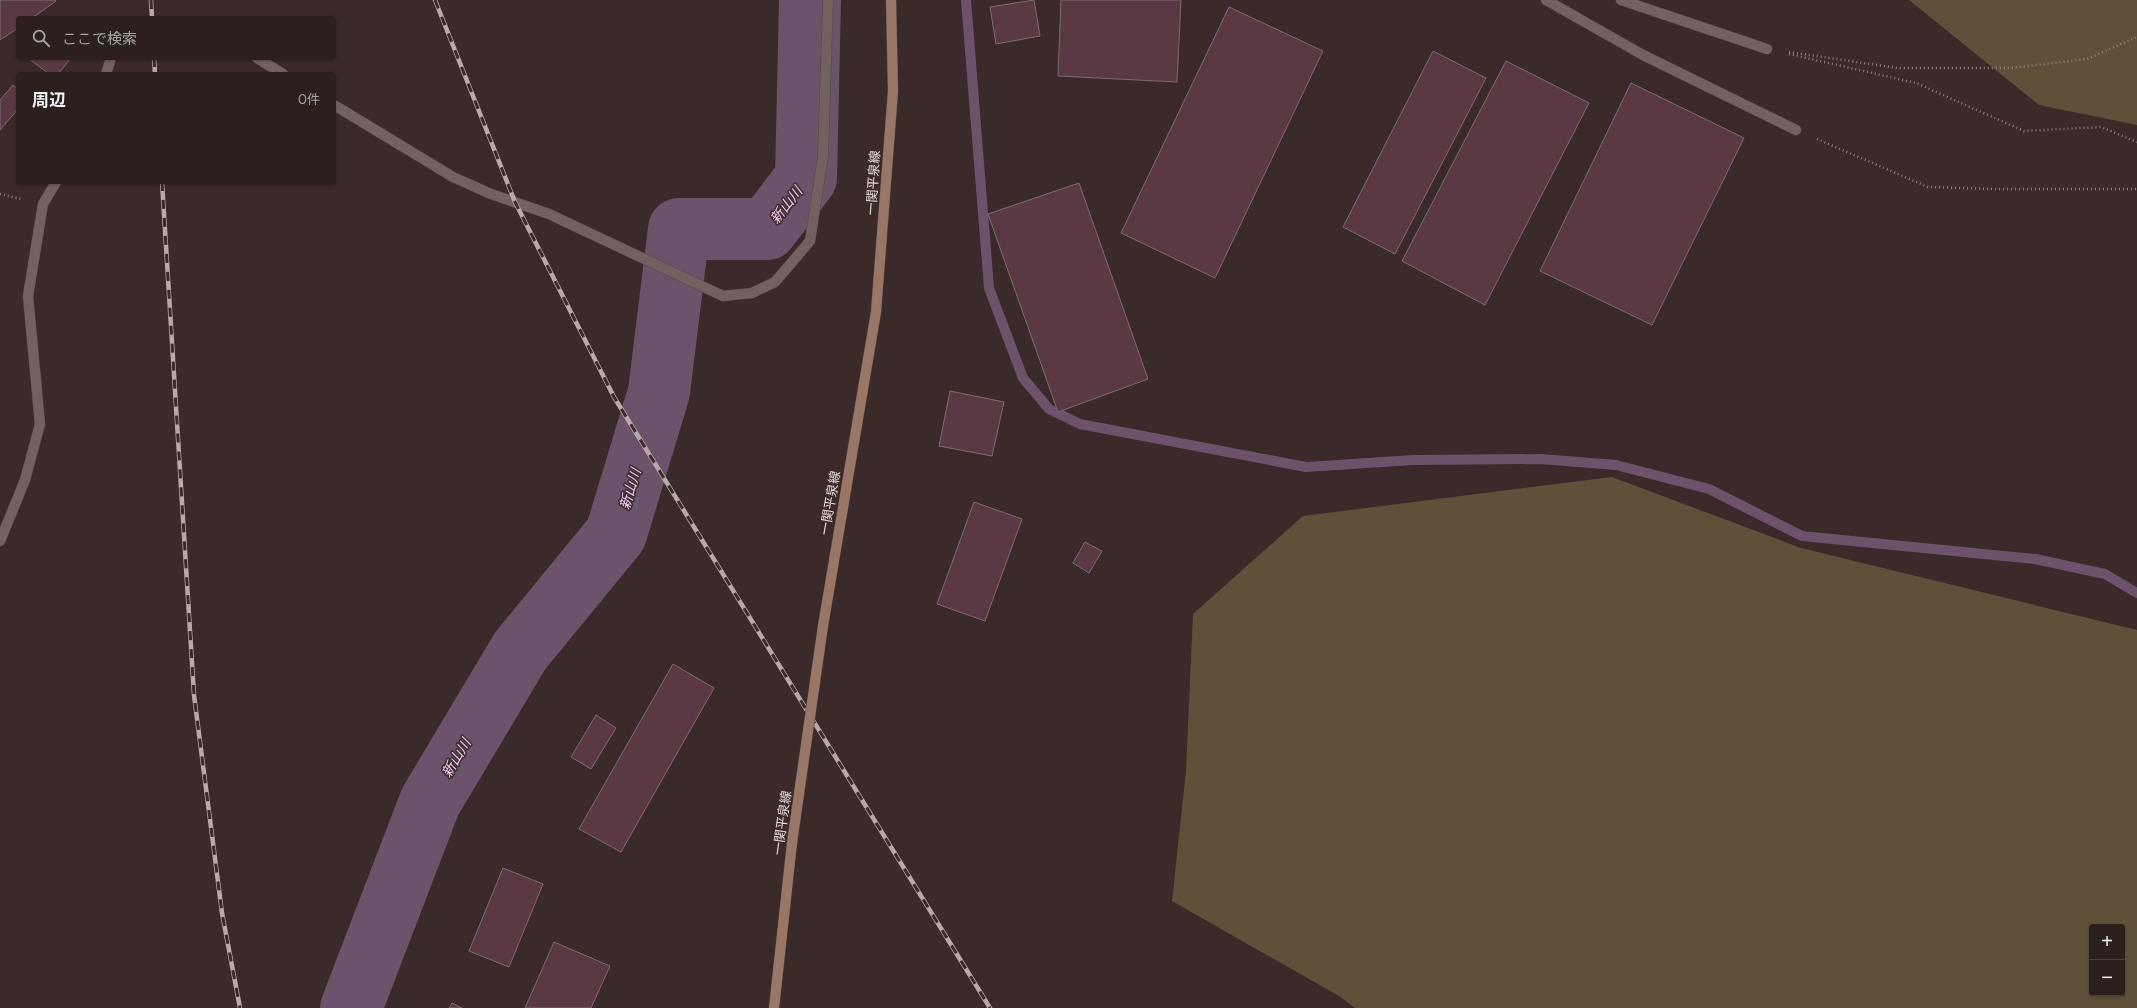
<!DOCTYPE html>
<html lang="ja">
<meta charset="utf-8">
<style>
body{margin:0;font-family:"DM Sans","Noto Sans JP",sans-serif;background:#382d2c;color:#f1f3f6}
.controls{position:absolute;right:12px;bottom:12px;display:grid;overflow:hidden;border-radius:4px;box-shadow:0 1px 3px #0004}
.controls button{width:36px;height:36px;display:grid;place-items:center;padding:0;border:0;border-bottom:1px solid #483e3d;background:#2c201f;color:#f1f3f6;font:20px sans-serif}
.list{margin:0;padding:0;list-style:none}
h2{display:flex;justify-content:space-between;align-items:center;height:52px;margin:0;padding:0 16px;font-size:17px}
h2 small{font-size:13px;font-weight:400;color:#a6a3a4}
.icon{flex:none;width:22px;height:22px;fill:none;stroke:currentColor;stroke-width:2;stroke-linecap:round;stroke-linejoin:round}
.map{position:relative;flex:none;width:2137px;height:1008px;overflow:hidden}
.search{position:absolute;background:#2c201f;box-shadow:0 1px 3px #0004;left:16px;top:16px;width:320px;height:44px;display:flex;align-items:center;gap:10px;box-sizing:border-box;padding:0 14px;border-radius:4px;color:#a6a3a4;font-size:15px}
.panel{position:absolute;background:#2c201f;box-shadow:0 1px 3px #0004;left:16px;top:72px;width:320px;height:112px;border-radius:4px}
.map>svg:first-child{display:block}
</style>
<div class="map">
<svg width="2137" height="1008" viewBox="0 0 2137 1008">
<rect width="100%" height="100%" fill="#3a2a29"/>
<!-- green -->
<path fill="#5e5139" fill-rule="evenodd" d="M1909,0h228v125l-98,-20z
M1612,477l189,71 336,82v378h-782l-16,-12 -167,-95 14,-130 7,-157 110,-98zM2092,927h30v66h-30z"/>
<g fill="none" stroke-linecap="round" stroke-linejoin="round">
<!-- stream -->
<path stroke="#6c526a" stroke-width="10" d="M966,0l23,288 34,90 26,31 31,15 226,43 107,-7 128,-1 75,6 93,24 93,47 233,23 70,15 32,19"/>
<!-- river -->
<path stroke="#6c526a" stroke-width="62" d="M351,1008l79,-206 90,-151 96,-117 43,-142 20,-163h88l39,-51 4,-178"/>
</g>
<!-- building -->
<path fill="#5a3844" stroke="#7e6c72" d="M0,0h55l1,1 -24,17h-14v10l-18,12z
M1034,0l6,36 -44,8 -6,-37z
M1061,0h120l-4,82 -119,-6z
M1229,7l94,44 -108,227 -94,-45z
M1433,51l53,27 -91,176 -52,-27z
M28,58h43l-13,16h-9z
M1506,61l83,42 -104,202 -83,-44z
M1631,83l113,55 -92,187 -112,-54z
M13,85l5,4v20l-18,21v-30z
M1079,183l69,196 -90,33 -70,-198z
M950,391l54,11 -12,54 -53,-10z
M974,502l48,17 -37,102 -48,-17z
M1085,542l17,9 -13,22 -16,-10z
M673,664l41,24 -93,164 -42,-23z
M596,715l20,13 -25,41 -20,-12z
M503,868l40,16 -34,83 -40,-16z
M554,942l56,24 -19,42h-66z
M452,1003l10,5h-13z"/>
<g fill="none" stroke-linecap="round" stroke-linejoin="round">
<defs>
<path id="minor" d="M1546,0l97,55 153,75
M1621,0l146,49
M257,58l26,16
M106,74l5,-16
M334,105l119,72 38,17 58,20 174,82 29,-3 23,-11 35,-41 13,-85 5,-156
M0,541l25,-61 15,-56 -12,-128 15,-92 13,-22"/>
<path id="secondary" d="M823,626l53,-314 17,-221 -2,-91
M774,1008l18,-165"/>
</defs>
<!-- minor casing -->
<use href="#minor" stroke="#544846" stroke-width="11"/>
<!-- secondary casing -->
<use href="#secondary" stroke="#544846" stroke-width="11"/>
<!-- path -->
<path stroke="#8e8180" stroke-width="2.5" stroke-dasharray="1 3" stroke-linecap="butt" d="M1789,52l109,16h113l76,-9 50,-22
M1789,54l127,29 108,48 77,-4 36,15
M1817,139l111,48 65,2h144
M0,194l21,5"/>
<!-- minor -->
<use href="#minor" stroke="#73615f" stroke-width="10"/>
<!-- secondary -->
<use href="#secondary" stroke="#997665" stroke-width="10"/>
<defs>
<path id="rail" d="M151,0l1,18
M435,0l80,202 99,195 376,611
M154,58l1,16
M162,182l32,513 28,218 18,95"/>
</defs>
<!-- rail casing -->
<use href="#rail" stroke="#b7aba9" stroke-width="4.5"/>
<!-- rail -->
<use href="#rail" stroke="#3a2a29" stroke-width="3" stroke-dasharray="9" stroke-linecap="butt"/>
<defs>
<path id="secondary-bridge" d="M792,843l31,-217"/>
</defs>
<!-- secondary-bridge casing -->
<use href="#secondary-bridge" stroke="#544846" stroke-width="11" stroke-linecap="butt"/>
<!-- secondary-bridge -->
<use href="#secondary-bridge" stroke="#997665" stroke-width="10"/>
</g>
<g text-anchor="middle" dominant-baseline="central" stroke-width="3" stroke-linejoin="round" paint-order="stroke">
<!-- street labels -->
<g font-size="13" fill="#e7dddb" stroke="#3a2a29">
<text transform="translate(873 183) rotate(-86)">一関平泉線</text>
<text transform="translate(830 503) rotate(-80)">一関平泉線</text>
<text transform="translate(782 823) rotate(-82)">一関平泉線</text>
</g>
<!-- water labels -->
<g font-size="14" font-style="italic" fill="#fdccfa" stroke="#3a2a29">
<text transform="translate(786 205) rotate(-52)">新山川</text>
<text transform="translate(630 489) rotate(-73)">新山川</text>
<text transform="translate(456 758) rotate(-59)">新山川</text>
</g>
</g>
</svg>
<div class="controls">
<button>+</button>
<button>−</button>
</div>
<div class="search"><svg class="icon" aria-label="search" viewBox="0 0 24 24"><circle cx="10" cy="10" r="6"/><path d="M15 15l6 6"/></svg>ここで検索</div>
<section class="panel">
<h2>周辺<small>0件</small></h2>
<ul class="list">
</ul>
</section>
</div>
